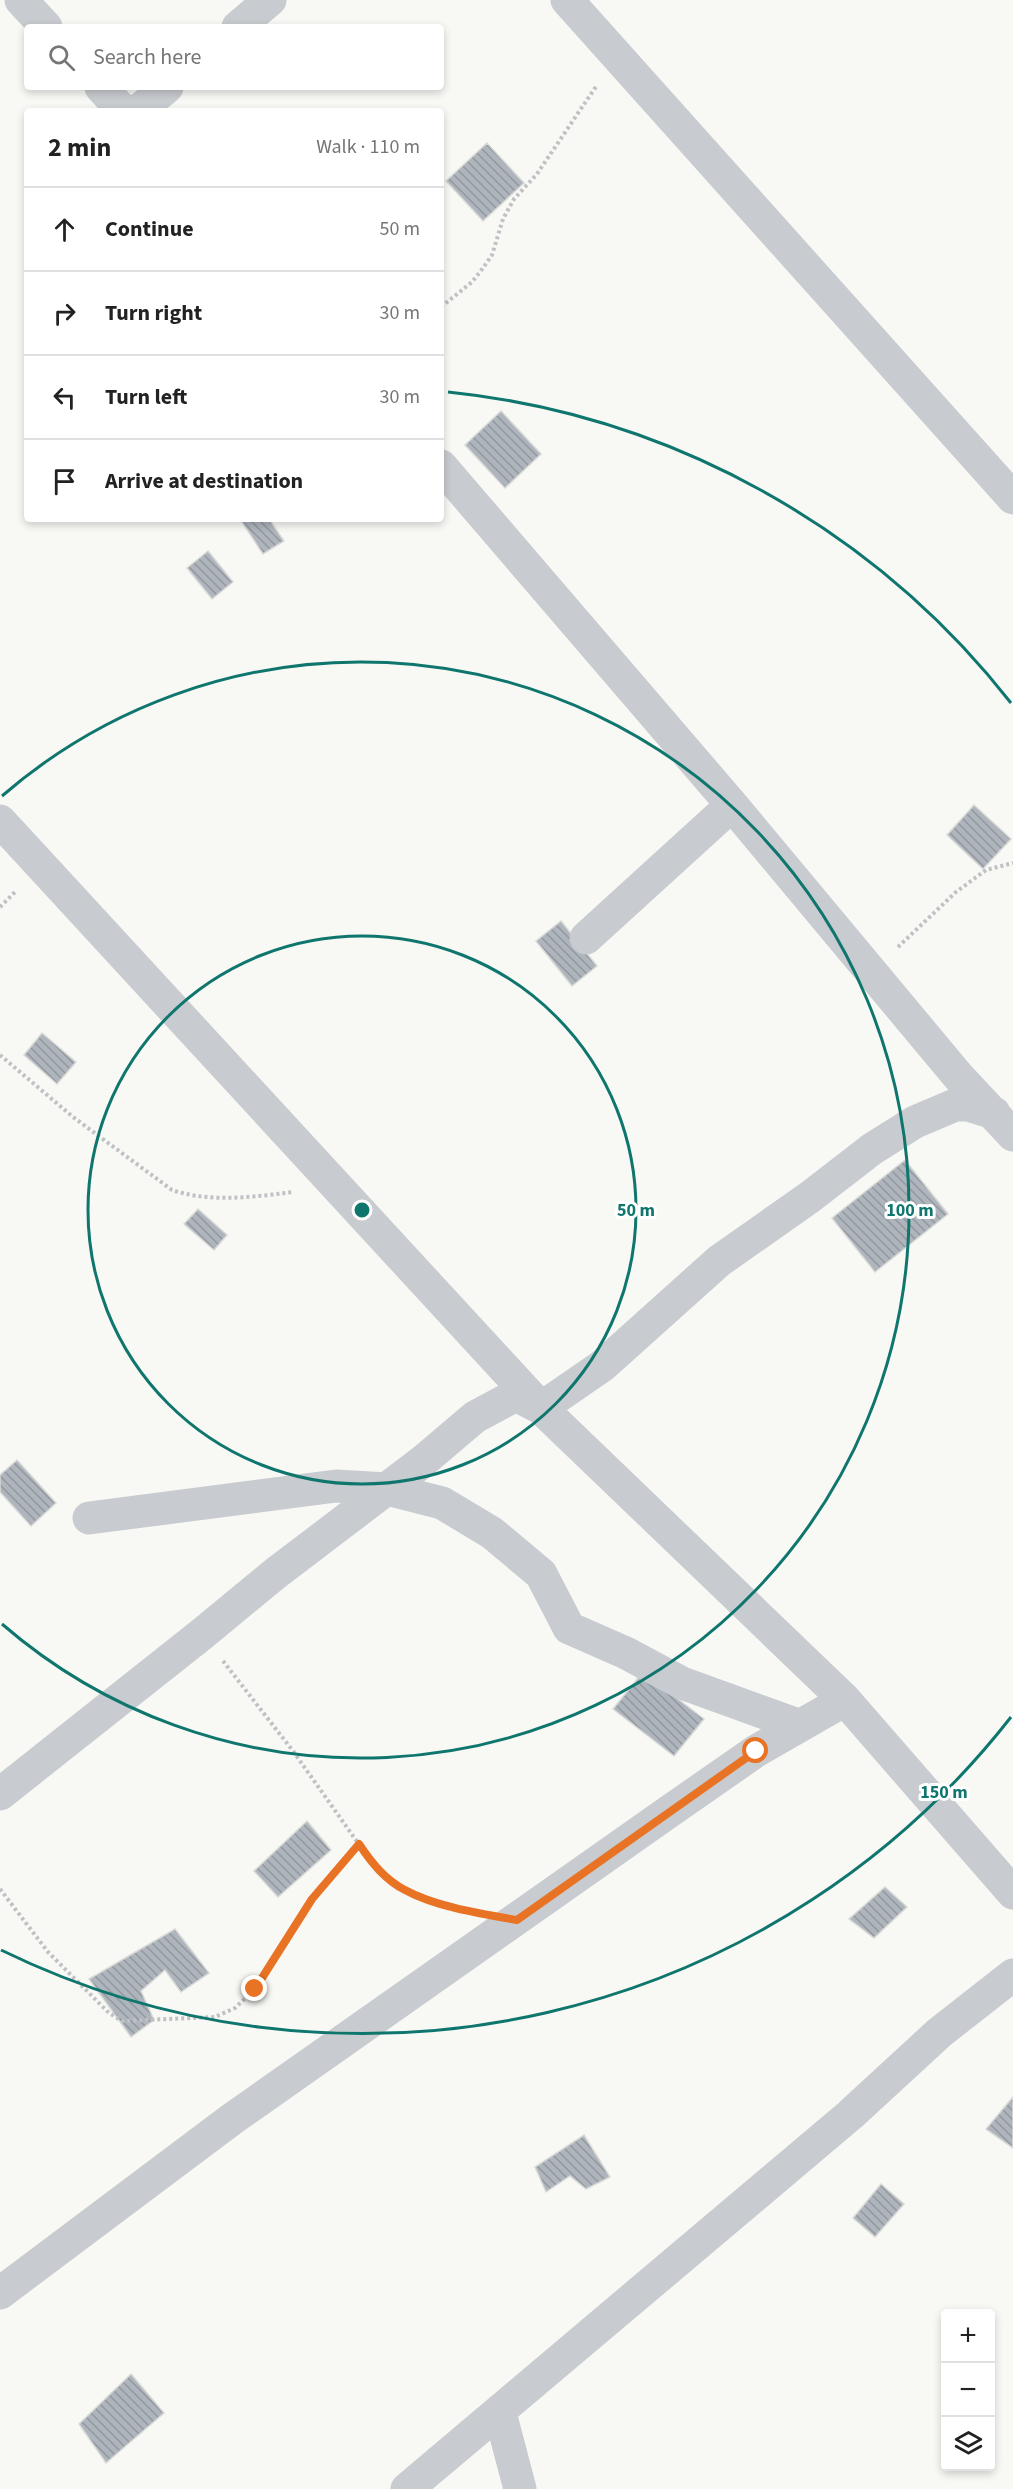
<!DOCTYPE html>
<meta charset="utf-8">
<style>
body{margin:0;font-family:"Source Sans 3",sans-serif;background:#f6f6f6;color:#222}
.controls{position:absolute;right:18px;bottom:18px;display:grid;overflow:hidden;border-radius:6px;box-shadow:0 3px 9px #0003}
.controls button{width:54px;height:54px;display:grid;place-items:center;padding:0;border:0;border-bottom:2px solid #e0e0e0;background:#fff;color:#222;font:30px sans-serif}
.stop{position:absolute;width:18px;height:18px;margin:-14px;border:4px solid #e97324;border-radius:50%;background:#fff}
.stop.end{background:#e97324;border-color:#fff;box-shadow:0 2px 6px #0008}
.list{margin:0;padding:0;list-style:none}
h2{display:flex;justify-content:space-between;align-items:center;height:78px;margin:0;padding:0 24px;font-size:26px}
h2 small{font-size:20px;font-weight:400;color:#767676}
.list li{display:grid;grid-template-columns:39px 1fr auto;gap:18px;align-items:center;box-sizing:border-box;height:84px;padding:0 24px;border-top:2px solid #e0e0e0}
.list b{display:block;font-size:22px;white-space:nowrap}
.list em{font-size:20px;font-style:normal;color:#767676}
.icon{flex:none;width:33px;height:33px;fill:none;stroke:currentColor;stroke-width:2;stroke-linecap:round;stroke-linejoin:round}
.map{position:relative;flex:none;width:1013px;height:2489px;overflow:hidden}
.search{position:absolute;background:#fff;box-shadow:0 3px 9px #0003;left:24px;top:24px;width:420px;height:66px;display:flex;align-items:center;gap:15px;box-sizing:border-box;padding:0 21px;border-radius:6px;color:#767676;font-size:22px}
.panel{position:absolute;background:#fff;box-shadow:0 3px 9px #0003;left:24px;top:108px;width:420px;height:414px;border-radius:6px}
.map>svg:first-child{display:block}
</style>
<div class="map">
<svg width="1013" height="2489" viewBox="0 0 1013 2489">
<defs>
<pattern id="building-back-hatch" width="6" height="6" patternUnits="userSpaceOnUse" patternTransform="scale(1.5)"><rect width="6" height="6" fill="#aeb5bc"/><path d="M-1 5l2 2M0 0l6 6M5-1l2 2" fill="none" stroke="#91989e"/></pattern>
</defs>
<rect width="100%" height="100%" fill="#f8f8f5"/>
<!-- building -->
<path fill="url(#building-back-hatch)" stroke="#d9dad7" stroke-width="1.5" d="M487,143l37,40 -41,38 -37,-40z
M501,411l40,43 -36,34 -40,-43z
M240,519h29l15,22 -21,13z
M208,551l25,31 -21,17 -25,-31z
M974,805l37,34 -28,30 -36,-34z
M561,921l36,45 -25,20 -36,-45z
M42,1033l34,29 -19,22 -33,-29z
M905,1160l43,54 -73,58 -43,-54z
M198,1209l29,26 -13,15 -30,-26z
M17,1460l39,43 -25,23 -31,-34v-17z
M643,1672l61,47 -30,37 -61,-47z
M307,1821l24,29 -53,47 -24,-26z
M885,1887l22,20 -33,31 -25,-19z
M175,1929l34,44 -28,19 -16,-22 -24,21 13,29 -23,17 -42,-58z
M1013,2097v51l-27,-19z
M584,2135l26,42 -24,12 -16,-13 -24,16 -11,-25z
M881,2184l23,20 -29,33 -22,-19z
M131,2374l33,39 -58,50 -27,-39z"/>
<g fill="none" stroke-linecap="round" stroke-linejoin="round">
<!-- path -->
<path stroke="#bfc1c4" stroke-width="4" stroke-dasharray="3 3" stroke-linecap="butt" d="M441,307l31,-25 11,-14 9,-13 11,-36 11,-20 23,-25 60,-89
M0,907l17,-17
M898,947l58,-55 30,-22 27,-7
M0,1055l73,62 99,73c38,13 82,7 121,2
M223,1661l70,90 77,109 21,21 15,10 60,20
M0,1889l48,63 61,61 13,8 93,-4 20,-9 20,-19 57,-90 47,-55"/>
<!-- minor -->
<path stroke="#c8cbcf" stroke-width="33" d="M21,0l25,27
M567,0l446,498
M238,27l32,-27
M101,87l22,24
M138,111l29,-24
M441,466l291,339 226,271 55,59
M0,821l541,587 304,292 168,193
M586,938l146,-133
M89,1518l247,-32 51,3 55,14 50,30 49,41 28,54 57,25 56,30 116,42
M0,1794l202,-160 74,-61 146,-111 53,-45 41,-22 25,13 61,-42 117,-105 91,-64 62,-48 43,-27 40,-17h13l26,8
M0,2293l232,-174 435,-306 89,-62 89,-51
M500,2413l20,76
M407,2489l443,-374 89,-82 74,-58"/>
</g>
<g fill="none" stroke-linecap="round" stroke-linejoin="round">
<!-- route -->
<path stroke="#e97324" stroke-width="8" d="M255,1989l57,-90 47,-55c12,18 26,36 46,46 31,17 77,24 112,30l239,-169"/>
</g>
<!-- distance rings -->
<g fill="none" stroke="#0f766e" stroke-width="3">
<circle cx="362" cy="1210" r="274"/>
<path d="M2 796A548 548 0 1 1 2 1624"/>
<path d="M1011 1717A823 823 0 0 1 1 1950M448 392A823 823 0 0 1 1011 703"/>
</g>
<circle cx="362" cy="1210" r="9" fill="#0f766e" stroke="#fff" stroke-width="3"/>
<g font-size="18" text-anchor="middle" font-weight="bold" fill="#0f766e" stroke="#fff" stroke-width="6" stroke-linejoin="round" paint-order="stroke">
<text x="636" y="1216">50 m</text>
<text x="910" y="1216">100 m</text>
<text x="944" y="1798">150 m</text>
</g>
</svg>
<div class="controls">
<button>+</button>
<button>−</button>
<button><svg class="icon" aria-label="layers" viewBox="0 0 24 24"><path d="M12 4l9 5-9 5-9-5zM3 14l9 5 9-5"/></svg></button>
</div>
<div class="stop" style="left:756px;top:1751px"></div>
<div class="stop end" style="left:255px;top:1989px"></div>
<div class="search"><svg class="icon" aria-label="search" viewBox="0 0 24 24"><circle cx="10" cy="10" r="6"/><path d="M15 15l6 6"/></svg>Search here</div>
<section class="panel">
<h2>2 min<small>Walk · 110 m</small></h2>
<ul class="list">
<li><svg class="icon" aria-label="ahead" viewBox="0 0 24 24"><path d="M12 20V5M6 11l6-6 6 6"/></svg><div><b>Continue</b></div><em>50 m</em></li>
<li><svg class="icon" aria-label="right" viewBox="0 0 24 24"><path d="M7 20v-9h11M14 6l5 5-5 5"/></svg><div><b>Turn right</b></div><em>30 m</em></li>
<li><svg class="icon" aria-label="left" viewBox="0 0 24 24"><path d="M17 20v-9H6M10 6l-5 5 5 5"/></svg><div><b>Turn left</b></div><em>30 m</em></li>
<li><svg class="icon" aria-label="arrive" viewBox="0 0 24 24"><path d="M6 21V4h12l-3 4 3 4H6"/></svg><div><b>Arrive at destination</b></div></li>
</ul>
</section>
</div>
